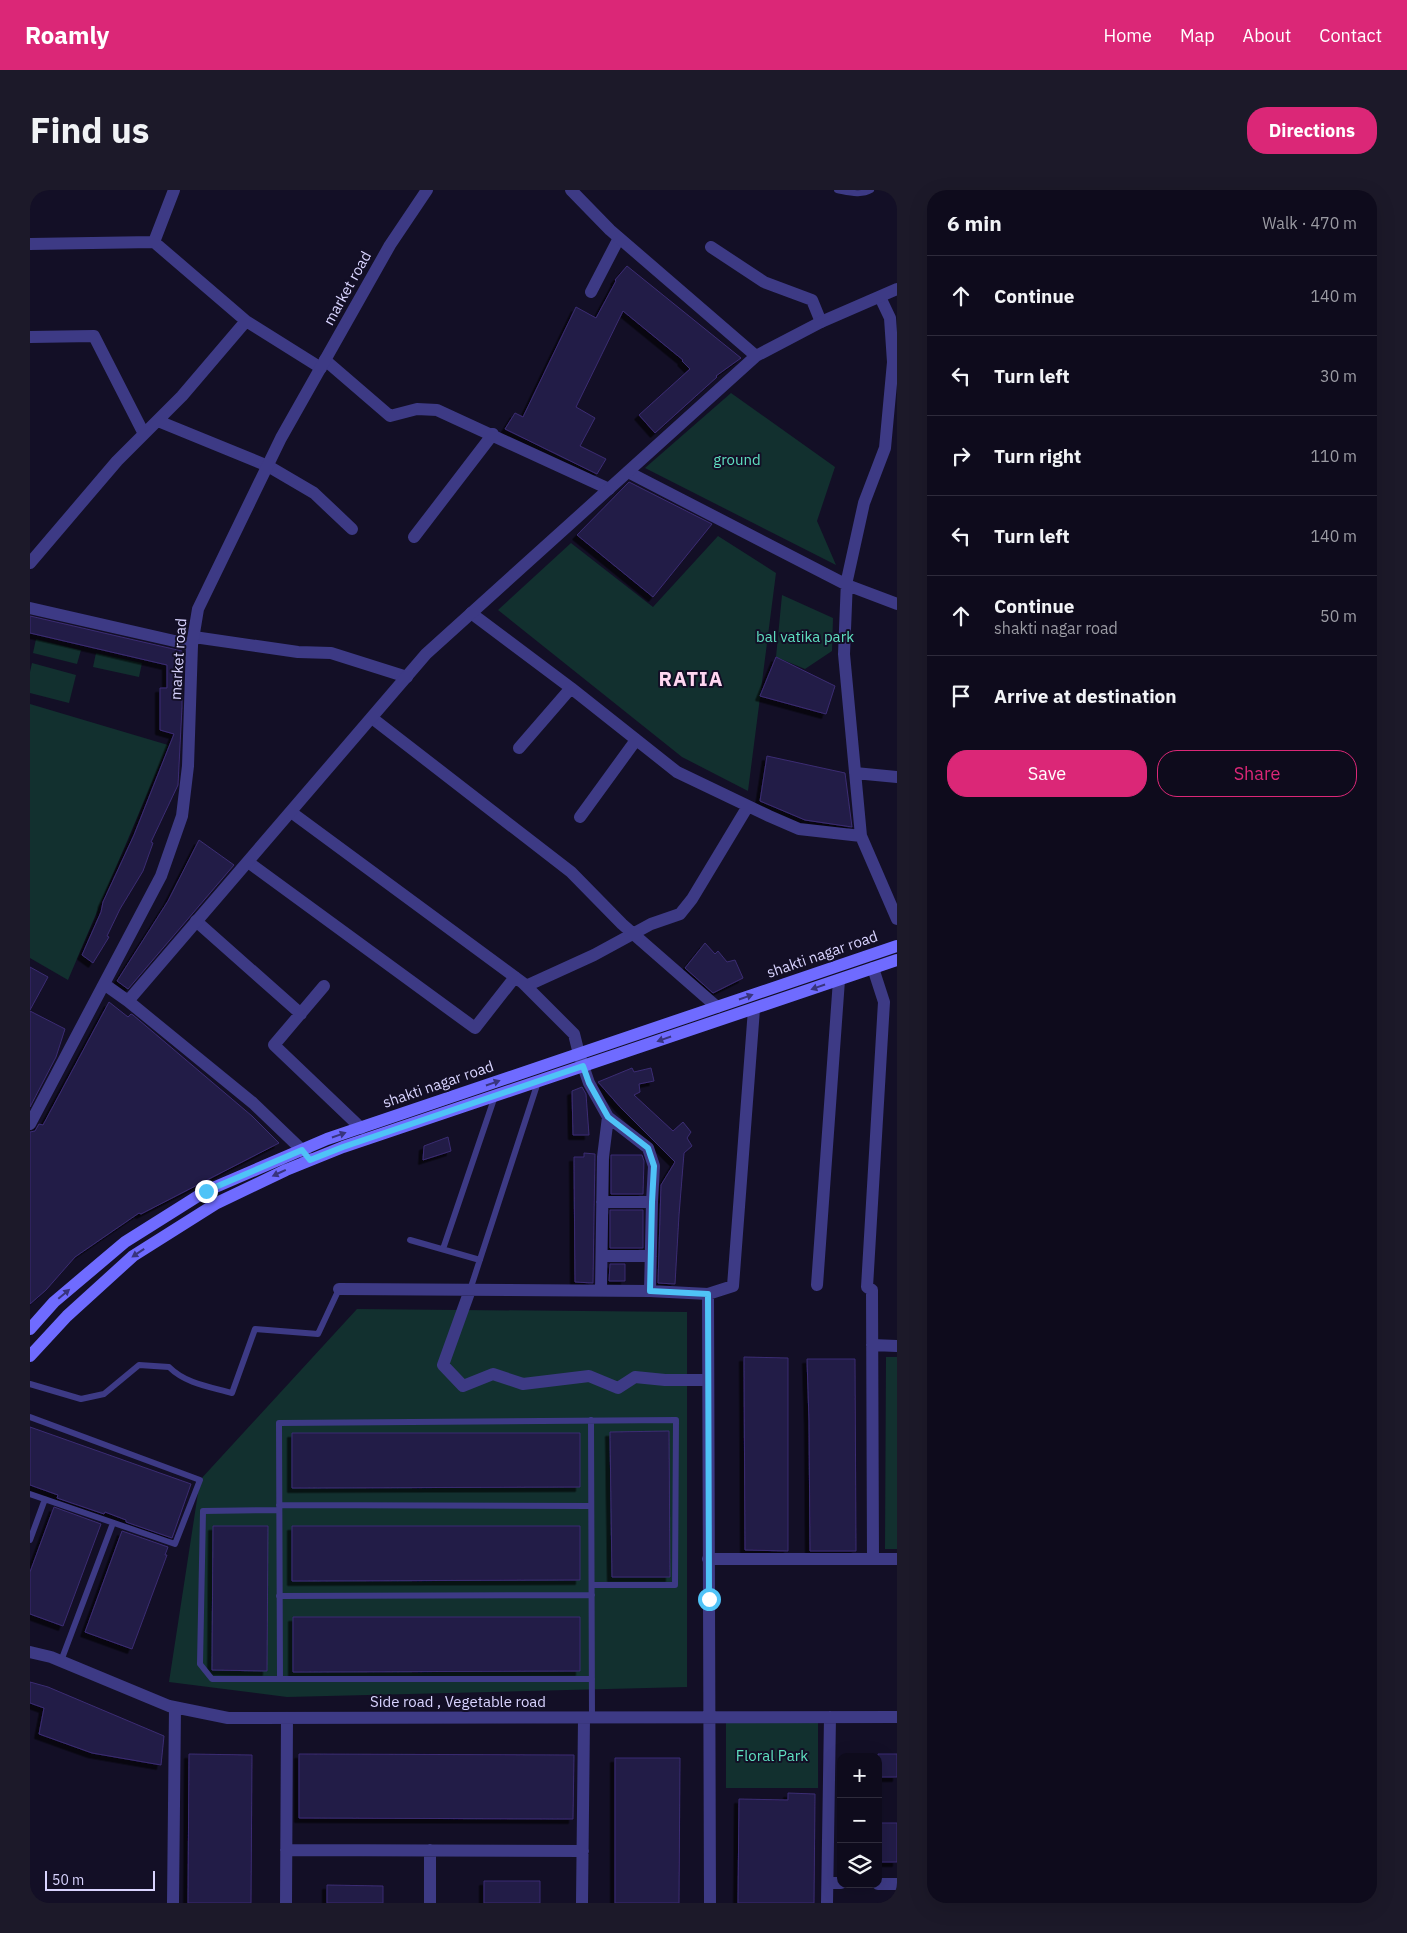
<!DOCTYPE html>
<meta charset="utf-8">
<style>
body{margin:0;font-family:"IBM Plex Sans",sans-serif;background:#1c1929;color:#f1f3f6}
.controls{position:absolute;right:15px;bottom:15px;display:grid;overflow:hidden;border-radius:10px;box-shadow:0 5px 20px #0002}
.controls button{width:45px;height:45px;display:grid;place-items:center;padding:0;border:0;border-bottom:1px solid #2e2b3b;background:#0e0b1c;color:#f1f3f6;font:25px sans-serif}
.scale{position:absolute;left:15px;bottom:12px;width:110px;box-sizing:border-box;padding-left:5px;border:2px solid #d9d4ff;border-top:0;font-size:14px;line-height:18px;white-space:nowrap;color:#d9d4ff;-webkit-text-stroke:4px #130f26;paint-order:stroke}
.stop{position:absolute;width:15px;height:15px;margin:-11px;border:4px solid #4fc3f7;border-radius:50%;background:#fff}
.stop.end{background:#4fc3f7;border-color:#fff;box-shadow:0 1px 5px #0008}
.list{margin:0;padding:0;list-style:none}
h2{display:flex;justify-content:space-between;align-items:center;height:65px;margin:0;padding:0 20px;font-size:21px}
h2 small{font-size:16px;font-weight:400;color:#9b9ba3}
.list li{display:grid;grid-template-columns:32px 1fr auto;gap:15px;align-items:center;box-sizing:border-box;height:80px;padding:0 20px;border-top:1px solid #2e2b3b}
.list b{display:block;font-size:19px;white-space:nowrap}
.list p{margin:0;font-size:16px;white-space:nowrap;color:#9b9ba3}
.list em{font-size:16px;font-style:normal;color:#9b9ba3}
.actions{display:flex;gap:10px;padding:15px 20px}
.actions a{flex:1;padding:11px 0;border:1px solid #db2777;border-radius:20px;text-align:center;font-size:18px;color:#db2777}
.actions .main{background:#db2777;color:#fff}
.icon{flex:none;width:28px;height:28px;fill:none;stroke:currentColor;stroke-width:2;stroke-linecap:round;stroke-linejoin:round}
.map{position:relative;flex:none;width:867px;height:1713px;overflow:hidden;border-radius:20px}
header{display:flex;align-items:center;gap:30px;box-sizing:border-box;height:70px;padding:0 25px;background:#db2777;color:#fff}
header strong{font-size:24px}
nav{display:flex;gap:28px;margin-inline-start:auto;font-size:18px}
.intro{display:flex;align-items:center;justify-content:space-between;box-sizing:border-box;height:120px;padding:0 30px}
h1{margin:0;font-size:35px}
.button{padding:12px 22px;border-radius:20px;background:#db2777;color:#fff;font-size:18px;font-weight:700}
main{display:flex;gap:30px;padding:0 30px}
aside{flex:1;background:#0e0b1c;border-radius:20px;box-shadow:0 5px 20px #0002}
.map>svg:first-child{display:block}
</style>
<header>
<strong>Roamly</strong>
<nav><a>Home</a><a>Map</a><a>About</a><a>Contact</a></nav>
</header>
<div class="intro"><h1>Find us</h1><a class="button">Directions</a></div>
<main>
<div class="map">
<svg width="867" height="1713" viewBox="0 0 867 1713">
<defs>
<filter id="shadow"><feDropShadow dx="-4.5" dy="4.5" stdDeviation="0" flood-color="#0009"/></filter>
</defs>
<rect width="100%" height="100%" fill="#130f26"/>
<!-- green -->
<path fill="#12302f" d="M701,203l104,74 -18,54 19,44 -191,-97z
M688,346l58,37 -28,218 -66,-34 -184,-147 73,-67 82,64z
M752,405l51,23 -1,33 -27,18 -29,-12z
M6,449l45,11 -4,14 -44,-11z
M66,463l46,10 -3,14 -46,-10z
M2,473l44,12 -7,28 -39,-10v-21z
M0,514l138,41 -100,235 -38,-22z
M327,1119l330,3v375l-400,10 -118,-15 31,-202z
M856,1167h11v192h-12z
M696,1533h92v65h-92z"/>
<!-- building -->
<path fill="#241b47" stroke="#3b2d73" filter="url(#shadow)" d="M597,76l114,92 -25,18 1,1 -62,56 -16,-18 51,-46 -8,-8 1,-1 -60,-49 -47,96 19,11 -15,28 26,13 -9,15 -92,-45 10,-16 8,4 53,-110 20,11 20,-37 -1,-1z
M599,292l83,42 -59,73 -76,-62z
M0,426l152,35v56l-4,78 -27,57 2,1 -10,28 -23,38 -13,27 2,1 -16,26 -11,-8 19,-43 2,-10 31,-67 40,-101 -14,-4v-42h7v-23l-137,-32z
M746,467l59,29 -9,28 -66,-18z
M737,566l78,17 7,54 -47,-7 -45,-19z
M169,650l35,25 -106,124 -11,-8 51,-80z
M675,753l10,11 3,-3 9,11 8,-2 8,18 -30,15 -28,-25z
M0,777l18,10 -18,33z
M79,812l19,15 3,-3 2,1 119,101 27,27 -138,71 -2,-1 -64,44 -29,33 -16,14v-172l5,-1 4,-7 4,1z
M0,821l35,18 -9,28 -26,50z
M602,878l2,4 17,-4 3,13 -15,3 1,8 -6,3 39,36 10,-9 8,10 -4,6 5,8 -8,7 -5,62 -4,69 -17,-1 3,-98 14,-23 -54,-54 -23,-26z
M552,897l4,7 3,41h-16l-1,-44z
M418,947l3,14 -28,9 1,-14z
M554,963l11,1 -2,129 -18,-1 -1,-125h10z
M581,965h31l2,6 -1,33h-32z
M580,1020h33v38h-33z
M580,1074h15v17h-16z
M714,1167l44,1v193l-43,-1z
M777,1169h48l1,192h-46l-1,-130z
M0,1237l161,57 -19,54 -46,-16v-2l-21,-8 -1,2 -47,-16 1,-3 -28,-10z
M639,1241l1,146h-58l-2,-145z
M262,1243h288v54l-288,1z
M24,1317l47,17 -38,102 -33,-12v-42z
M183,1336h55l-1,145 -55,-1z
M262,1336h288v54l-288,1z
M92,1341l46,16 -3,8h2l-35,94 -47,-17z
M263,1427h287v54l-287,1z
M0,1492l18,5 116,49 -3,29 -69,-12 -53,-19 5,-26 -14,-5z
M159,1564l63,1 -1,148h-63z
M269,1564l275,1 -1,64 -274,-1z
M848,1564h19v23h-19z
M585,1568h65l-1,145h-64z
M758,1603l27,1 -1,109h-76l1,-104 49,1z
M848,1633h19v39h-19z
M454,1691h56v22h-56z
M297,1695l56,1v17h-56z"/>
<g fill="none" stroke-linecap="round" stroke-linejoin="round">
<!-- service -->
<path stroke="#3d3a85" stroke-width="6" d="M807,0c11,2 24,6 34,0
M380,1050l70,20
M413,1059l52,-153
M440,1100l68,-208
M0,1194l51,15 23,-5 35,-29 30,2c17,17 42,20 63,26l23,-64 63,5 21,-45
M0,1227l170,63 -25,64 -145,-50
M561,1230l1,297
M249,1315l312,1
M249,1320l-76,1 -3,153 12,15h380
M0,1350l15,-41
M249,1406l313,-1
M31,1471l52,-138
M250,1489l-1,-256 397,-3 -1,165h-83"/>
<!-- minor -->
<path stroke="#3d3a85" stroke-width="12" d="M124,52l20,-52
M0,54l124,-2 92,79 75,47
M681,57l53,35 48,18 9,22
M561,102l28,-54
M850,107l10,21 3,44 -8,86 -21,55 -17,77 -3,74 17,182 36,83
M0,147l64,-1 50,98
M295,170l65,56 27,-7 20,1 172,79
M128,231l110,45 46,27 38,36
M598,282l219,113 50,19
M384,347l79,-103
M0,373l87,-102 65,-65 64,-75
M0,418l162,37
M441,423l100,75 106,84 92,44 30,13 62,7
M164,447l104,15 33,1 76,24
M342,528l199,154 51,52 95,83
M489,558l52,-60
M825,583l42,4
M261,622l232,171 51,51 5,20 10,29 19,34 40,31 6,18 -2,36 -2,89
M550,627l56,-77
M218,672l227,166 40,-51
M166,731l105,93
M843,778l11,34 -17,285 5,3 1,269
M294,796l-50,59 87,83
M496,796l68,-31 57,-31 29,-10 12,-15 56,-93
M572,1012h50
M572,1066h49
M787,1095l22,-305
M309,1099l311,2 58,3 25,-8 21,-277
M440,1100l-27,75 20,21 30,-12 30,10 66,-8 29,12 17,-11 30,3h43
M571,1100l2,-133 5,-40
M678,1104l2,609
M842,1155l25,1
M678,1369h189
M0,1462l21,5 118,49 59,12 669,-1
M256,1660l297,1
M798,1693h13
M848,1694h19
M143,1713l2,-196
M256,1713l1,-185
M400,1713v-53
M552,1713l2,-185
M797,1713l3,-186"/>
<!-- tertiary -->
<path stroke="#3d3a85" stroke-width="12" d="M541,0l39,40 146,126
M74,794l24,17 125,102 49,47 6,8
M98,811l298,-347 330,-298 65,-34 76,-33
M0,934l131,-248 21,-60 6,-50 4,-121 6,-36 83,-171 109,-193 37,-55"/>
<!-- secondary -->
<path stroke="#6f6bff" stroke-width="12" d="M0,1139l24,-27 71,-60 81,-51 121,-52 570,-193
M0,1166l37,-40 66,-60 84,-53 69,-33 57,-23 554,-187"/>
</g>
<!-- one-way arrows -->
<defs><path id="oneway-solid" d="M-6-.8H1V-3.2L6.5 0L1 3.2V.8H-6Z" transform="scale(1.25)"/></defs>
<g fill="#38347d">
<use href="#oneway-solid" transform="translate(788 797) rotate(161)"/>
<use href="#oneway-solid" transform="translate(716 807) rotate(-19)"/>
<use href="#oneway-solid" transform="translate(634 849) rotate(161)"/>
<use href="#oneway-solid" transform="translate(463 893) rotate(-19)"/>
<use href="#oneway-solid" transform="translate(309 945) rotate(-19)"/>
<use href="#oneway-solid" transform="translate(249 983) rotate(155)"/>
<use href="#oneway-solid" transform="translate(108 1063) rotate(146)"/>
<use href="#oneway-solid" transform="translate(34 1104) rotate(-40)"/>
</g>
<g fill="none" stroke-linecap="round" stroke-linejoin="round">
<!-- route -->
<path stroke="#4fc3f7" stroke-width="6" d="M176,1001l96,-41 8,10 33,-13 240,-81 6,17 19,34 40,31 6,18 -2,36 -2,89 58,3 1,305"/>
</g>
<g text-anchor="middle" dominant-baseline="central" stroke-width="4" stroke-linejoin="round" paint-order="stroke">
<!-- street labels -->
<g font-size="15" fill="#d9d4ff" stroke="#130f26">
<text transform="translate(317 98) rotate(-61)">market road</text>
<text transform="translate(148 469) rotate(-86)">market road</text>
<text transform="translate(792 764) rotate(-19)">shakti nagar road</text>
<text transform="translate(408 894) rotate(-19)">shakti nagar road</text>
<text x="428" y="1511">Side road , Vegetable road</text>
</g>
<!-- park labels -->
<g font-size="15" fill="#5fe0c0" stroke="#130f26">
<text x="707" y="269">ground</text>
<text x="775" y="446">bal vatika park</text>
<text x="742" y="1565">Floral Park</text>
</g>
<!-- district labels -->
<g font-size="20" font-weight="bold" letter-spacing="1" fill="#ffd6f0" stroke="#130f26">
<text x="661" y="488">RATIA</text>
</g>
</g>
</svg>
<div class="controls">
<button>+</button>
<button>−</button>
<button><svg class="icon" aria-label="layers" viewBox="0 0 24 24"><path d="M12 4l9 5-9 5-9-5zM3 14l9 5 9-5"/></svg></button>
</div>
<div class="scale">50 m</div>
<div class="stop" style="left:679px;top:1409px"></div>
<div class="stop end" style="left:176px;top:1001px"></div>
</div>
<aside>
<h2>6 min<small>Walk · 470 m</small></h2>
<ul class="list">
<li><svg class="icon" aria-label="ahead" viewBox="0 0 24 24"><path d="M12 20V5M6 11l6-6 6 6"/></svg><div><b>Continue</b></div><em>140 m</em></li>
<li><svg class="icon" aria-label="left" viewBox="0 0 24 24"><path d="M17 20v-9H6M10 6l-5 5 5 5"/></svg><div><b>Turn left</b></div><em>30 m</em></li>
<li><svg class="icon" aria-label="right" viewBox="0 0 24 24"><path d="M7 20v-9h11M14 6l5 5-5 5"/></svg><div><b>Turn right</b></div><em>110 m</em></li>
<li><svg class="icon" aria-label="left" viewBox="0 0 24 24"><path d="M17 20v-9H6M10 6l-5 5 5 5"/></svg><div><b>Turn left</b></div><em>140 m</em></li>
<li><svg class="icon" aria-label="ahead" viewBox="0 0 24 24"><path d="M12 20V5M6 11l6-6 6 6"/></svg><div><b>Continue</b><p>shakti nagar road</p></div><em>50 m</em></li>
<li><svg class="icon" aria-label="arrive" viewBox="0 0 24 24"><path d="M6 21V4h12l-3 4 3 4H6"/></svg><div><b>Arrive at destination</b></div></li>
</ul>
<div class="actions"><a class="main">Save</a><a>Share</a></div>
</aside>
</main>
